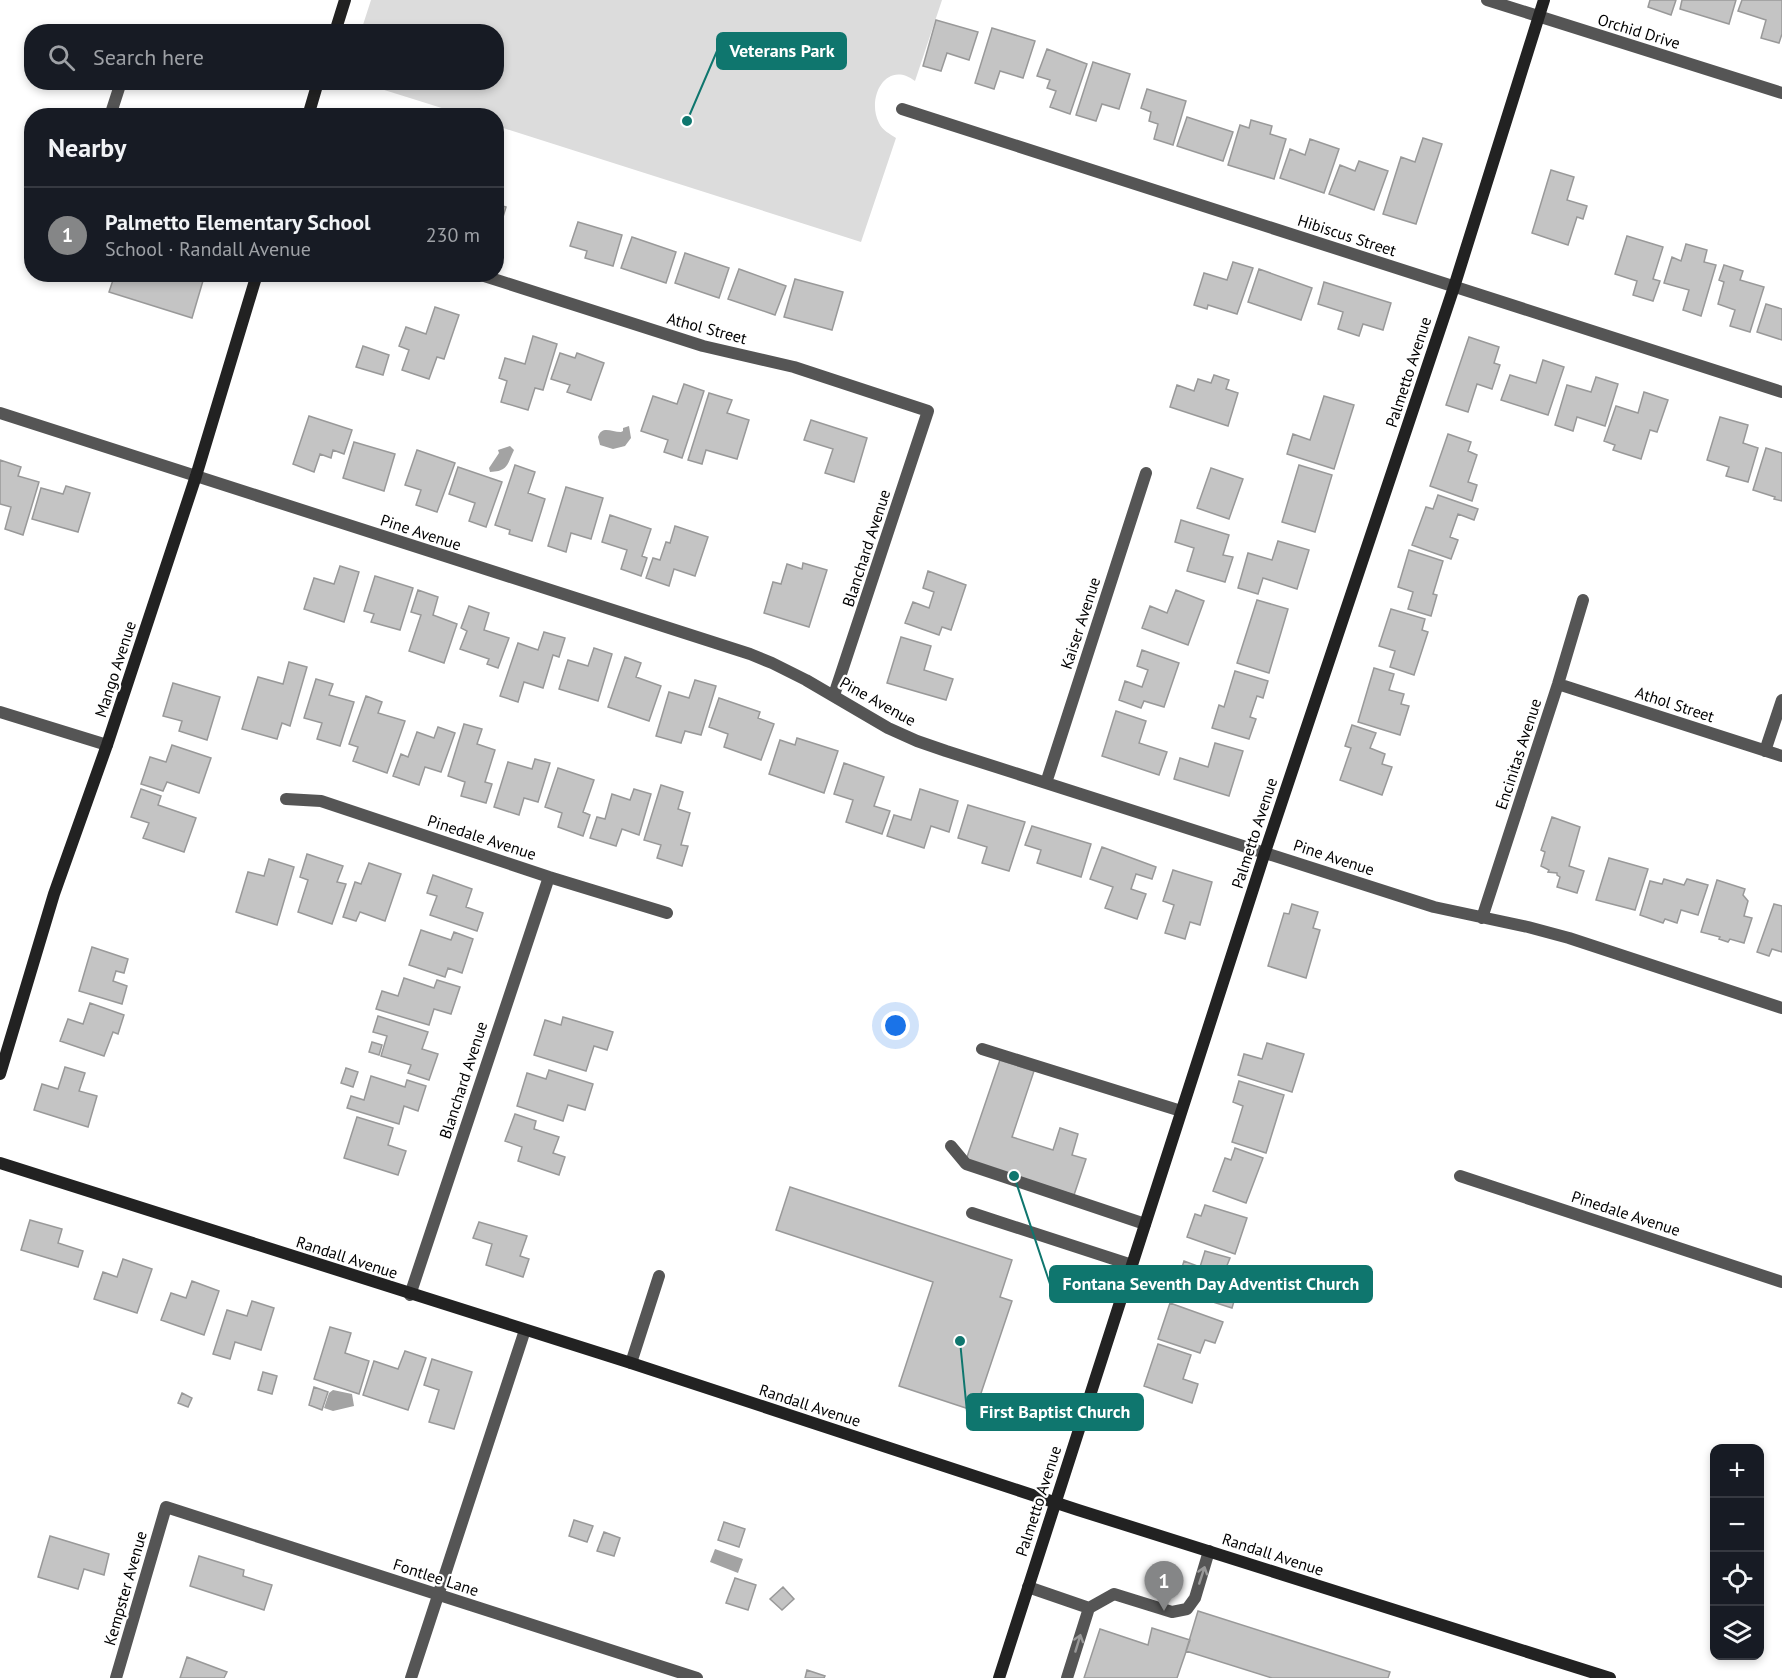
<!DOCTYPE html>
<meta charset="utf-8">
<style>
body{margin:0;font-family:"PT Sans",sans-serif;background:#20242c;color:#f1f3f6}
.controls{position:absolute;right:18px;bottom:18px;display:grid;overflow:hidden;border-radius:12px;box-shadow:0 3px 9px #0003}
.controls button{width:54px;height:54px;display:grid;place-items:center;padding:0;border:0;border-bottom:2px solid #363941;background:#171b24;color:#f1f3f6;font:30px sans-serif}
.you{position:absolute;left:896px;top:1026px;width:21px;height:21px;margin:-15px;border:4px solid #fff;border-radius:50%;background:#1a73e8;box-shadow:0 0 0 9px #1a73e833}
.badge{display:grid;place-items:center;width:39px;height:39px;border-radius:50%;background:#858687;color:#fff;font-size:20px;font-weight:700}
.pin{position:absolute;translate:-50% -50px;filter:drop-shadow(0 2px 3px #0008)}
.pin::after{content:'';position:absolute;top:32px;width:21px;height:18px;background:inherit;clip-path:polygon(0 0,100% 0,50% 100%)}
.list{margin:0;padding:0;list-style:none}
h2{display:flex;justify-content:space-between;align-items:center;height:78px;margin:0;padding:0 24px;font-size:26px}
h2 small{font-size:20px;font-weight:400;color:#9ea1a6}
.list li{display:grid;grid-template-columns:39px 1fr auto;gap:18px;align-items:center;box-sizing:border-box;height:96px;padding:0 24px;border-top:2px solid #363941}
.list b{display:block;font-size:22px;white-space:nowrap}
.list p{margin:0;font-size:20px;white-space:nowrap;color:#9ea1a6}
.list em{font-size:20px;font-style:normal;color:#9ea1a6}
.icon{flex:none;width:33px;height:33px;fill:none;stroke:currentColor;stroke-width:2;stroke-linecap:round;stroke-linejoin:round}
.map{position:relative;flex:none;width:1782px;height:1678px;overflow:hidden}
.search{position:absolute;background:#171b24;box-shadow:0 3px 9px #0003;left:24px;top:24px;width:480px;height:66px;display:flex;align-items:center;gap:15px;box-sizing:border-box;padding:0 21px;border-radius:24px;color:#9ea1a6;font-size:22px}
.panel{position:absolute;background:#171b24;box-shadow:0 3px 9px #0003;left:24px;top:108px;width:480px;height:174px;border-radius:24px}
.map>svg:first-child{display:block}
</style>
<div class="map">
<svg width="1782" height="1678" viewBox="0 0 1782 1678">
<rect width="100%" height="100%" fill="#fff"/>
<!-- green -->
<path fill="#dcdcdc" d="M371,0h571l-27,81c-29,-22 -49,17 -36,42 3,7 11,11 17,15l-35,104 -364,-116 -1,-10 -32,-1 -102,-32 134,-1v-50l-135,-1z"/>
<!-- water -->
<path fill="#a3a3a3" d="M629,426l2,12 -6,8 -12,3 -13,-4 -2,-8c4,-12 13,-5 23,-5l2,-1v-3z
M510,446l4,4c-7,15 -6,21 -24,22l-1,-4 10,-15 -1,-3z
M333,1390l19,4 2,12 -21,5 -9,-3 5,-15z
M715,1549l28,10 -5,14 -28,-11z"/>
<!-- building -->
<path fill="#c4c4c4" stroke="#999" stroke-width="1.5" d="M1650,0h26l-5,15 -23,-8z
M1682,0h54l-7,24 -49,-15z
M1742,0h40v34l-3,9 -18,-5 5,-18 -28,-9z
M936,20l42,12 -9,28 -22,-7 -6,18 -18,-5z
M992,28l43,13 -12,37 -23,-7 -6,18 -19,-6z
M1047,49l40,15 -17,50 -20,-7 6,-16 -9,-3 3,-8 -13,-4z
M1093,62l37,12 -11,35 -17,-5 -6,17 -20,-6z
M1147,89l39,12 -13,44 -19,-6 4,-15 -9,-3 2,-9 -10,-4z
M1187,117l46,15 -10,29 -46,-15z
M1251,120l21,6 -2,8 16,5 -12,40 -46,-14 12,-40 9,3z
M1423,138l19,6 -26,80 -33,-10 18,-57 14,5z
M1310,139l29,10 -15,44 -44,-15 10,-29 15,6z
M1359,161l29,10 -14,39 -45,-16 11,-29 15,6z
M1551,170l23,7 -7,23 20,6 -4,13 -6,-2 -9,28 -36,-12z
M496,204l10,3 -7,23 -3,-1z
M578,222l44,13 -9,31 -28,-8 2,-7 -17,-5z
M1627,236l36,11 -10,32 7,2 -7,20 -20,-6 4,-14 -22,-7z
M632,237l44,15 -10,31 -45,-15z
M1686,244l21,6 -3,12 12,3 -15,51 -18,-6 6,-20 -25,-7 8,-26 9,4z
M685,253l44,15 -10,30 -44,-15z
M1233,262l20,6 -16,46 -29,-9 -1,4 -13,-4 10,-32 23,7z
M1724,265l19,6 -3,9 24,7 -14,45 -20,-6 5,-16 -17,-6 6,-22 -5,-2z
M739,269l47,17 -11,29 -47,-16z
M1259,269l53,19 -11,32 -53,-18z
M115,274h90l-13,44 -83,-26z
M795,279l48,13 -11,38 -48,-13z
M1324,282l67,21 -8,27 -20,-6 -4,12 -21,-7 5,-17 -25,-8z
M1766,304l16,5v31l-25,-8z
M435,307l24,8 -15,44 -7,-2 -8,22 -27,-9 7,-20 -10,-4 7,-19 20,7z
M533,336l24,8 -14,46 -8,-2 -7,22 -27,-8 6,-21 -8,-3 6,-20 20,6z
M1469,337l30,10 -5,16 6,2 -8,24 -15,-5 -9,28 -22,-7z
M363,346l26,9 -6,20 -27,-8z
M560,353l15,5 2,-5 27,10 -13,37 -24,-8 3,-7 -19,-6z
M1543,360l21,7 -16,48 -47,-15 9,-25 26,8z
M1214,375l15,5 -3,9 12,4 -10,33 -58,-19 7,-22 17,6 4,-12 13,4z
M1596,377l22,7 -13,42 -28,-9 -4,14 -18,-6 12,-40 24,7z
M684,384l20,7 -22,67 -18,-6 4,-12 -27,-9 12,-35 24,8z
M1644,392l24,8 -11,32 -7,-2 -9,29 -28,-9 2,-5 -11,-4 12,-35 22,7z
M709,393l23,7 -5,13 22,7 -12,39 -31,-9 -4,14 -14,-4z
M1324,396l30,9 -20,64 -47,-15 6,-20 17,6z
M309,416l43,14 -8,24 -11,-4 -2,8 -11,-4 -6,18 -21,-8z
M1720,417l28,8 -5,18 15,5 -10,34 -22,-6 3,-9 -22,-7z
M811,420l56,18 -13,44 -29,-9 8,-24 -29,-9z
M1448,434l23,8 -3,9 9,4 -9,27 9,3 -5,16 -42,-15z
M354,442l41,12 -11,37 -41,-13z
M1766,448l16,5v48l-8,-2 1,-2 -22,-7z
M417,450l38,13 -18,49 -21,-7 5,-15 -16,-5z
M0,460l21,7 -3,9 21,6 -16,53 -18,-6 6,-22 -11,-3z
M515,465l20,7 -7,21 17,6 -13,42 -23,-7 1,-4 -15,-5z
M1299,465l33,10 -17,57 -33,-10z
M458,467l44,15 -16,45 -17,-6 6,-18 -26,-9z
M1211,468l32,11 -14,40 -32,-11z
M66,486l24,7 -12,39 -46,-13 9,-31 22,6z
M566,487l37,11 -12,41 -20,-6 -5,19 -18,-6z
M1438,495l40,14 -4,11 -16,-6 -8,23 8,3 -7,19 -39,-14 14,-38 7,2z
M610,515l41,14 -9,27 5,2 -6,18 -20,-7 6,-19 -25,-8z
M1181,520l48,15 -6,20 10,2 -8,25 -38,-11 7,-23 -19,-6z
M675,526l33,11 -13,39 -21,-7 -5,17 -23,-8 7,-20 7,2 6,-18 4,1z
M1278,541l31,9 -12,39 -34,-11 -5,16 -20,-6 10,-35 24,7z
M1409,550l34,11 -10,33 4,1 -6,21 -23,-7 5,-17 -15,-5z
M803,563l24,7 -18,57 -45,-14 9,-31 8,2 6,-20 15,5z
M340,566l19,6 -15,50 -40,-13 10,-31 20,6z
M928,571l38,14 -15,45 -9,-3 -3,8 -34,-12 8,-21 16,6 5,-16 -11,-4z
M375,576l38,12 -13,42 -29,-8 3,-8 -10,-3z
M418,590l20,7 -5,18 24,9 -13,39 -35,-12 12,-36 -10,-3z
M1176,590l28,11 -16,44 -46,-17 8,-22 17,7z
M1257,600l31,9 -19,64 -32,-10z
M469,606l20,7 -5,17 25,8 -11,30 -11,-4 2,-5 -29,-10 7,-18 -6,-3z
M1391,609l34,10 -3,11 6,2 -14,43 -24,-8 5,-16 -16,-5z
M544,632l21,6 -6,19 -6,-2 -10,33 -19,-6 -6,20 -18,-6 18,-53 20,7z
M901,637l30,9 -7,24 29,9 -7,21 -59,-17z
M594,648l18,6 -14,47 -39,-12 9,-29 20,6z
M1142,650l37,13 -15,44 -20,-6 -3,7 -22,-8 6,-19 17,6 6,-17 -11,-4z
M625,657l16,6 -5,14 25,9 -12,35 -41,-14z
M289,662l18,5 -17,59 -8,-3 -5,16 -35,-10 16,-52 25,7z
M1374,668l20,6 -5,16 15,4 -3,10 8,2 -9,29 -42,-13z
M1235,671l33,10 -5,17 -6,-2 -7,21 6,2 -7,20 -37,-11 7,-23 5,2z
M316,679l17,5 -4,11 25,7 -14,44 -23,-7 5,-16 -18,-5z
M695,680l21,6 -15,49 -16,-4 -4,12 -25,-7 13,-44 20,6z
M173,683l47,14 -13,43 -28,-9 3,-10 -19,-5z
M366,696l16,6 -4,11 27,8 -18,52 -34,-12 5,-14 -9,-3z
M719,698l41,14 -2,6 16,6 -13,36 -37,-13 4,-13 -19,-7z
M1116,711l30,10 -7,22 28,9 -8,23 -57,-19z
M464,724l18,5 -5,15 18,6 -10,32 7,2 -6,19 -25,-7 4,-14 -17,-6z
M1352,725l24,8 -6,15 15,6 -3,10 10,3 -10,28 -42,-15 11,-32 -6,-2z
M438,727l17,6 -14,39 -16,-5 -6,18 -26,-9 8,-22 7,3 9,-25 17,6z
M797,738l41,13 -14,42 -55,-19 11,-34 15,5z
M1215,743l28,8 -14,45 -55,-17 6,-21 28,9z
M172,745l39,13 -12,35 -32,-11 -4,9 -22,-7 9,-27 16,5z
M535,759l15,4 -12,39 -14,-4 -5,17 -25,-8 14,-45 24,7z
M844,763l40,14 -10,29 16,5 -8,23 -36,-12 7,-22 -19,-6z
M558,768l36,12 -11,32 7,3 -7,21 -25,-9 4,-14 -17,-6z
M661,785l22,7 -5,17 12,4 -9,32 7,1 -6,20 -25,-8 4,-13 -17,-5z
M141,789l20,7 -3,9 38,13 -12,34 -41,-14 6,-15 -18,-6z
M634,789l17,5 -12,41 -17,-6 -6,17 -26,-8 7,-21 8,2 7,-25 18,6z
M920,789l38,12 -9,31 -18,-6 -7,22 -37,-12 7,-21 17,5z
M968,805l57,17 -16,49 -27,-8 5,-16 -29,-9z
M1552,817l28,10 -11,39 15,5 -7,22 -20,-6 3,-10 -3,-2v-2l-9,-1 1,-2 -8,-4 4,-14 -4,-2z
M1032,826l59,18 -10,33 -44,-14 4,-13 -16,-5z
M1102,847l54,20 -4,12 -16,-5 -5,15 15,5 -9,25 -32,-11 8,-21 -23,-8z
M307,854l36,12 -6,16 9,2 -14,40 -34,-12 10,-32 -8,-3z
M1609,858l39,11 -13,41 -39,-10z
M269,859l25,8 -17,58 -41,-13 12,-40 16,4z
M369,863l32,11 -16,47 -25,-9 -4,9 -13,-4 12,-35 6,2z
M1173,870l39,12 -12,43 -10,-3 -5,17 -20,-6 9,-28 -11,-4z
M433,875l39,14 -6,18 17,6 -6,18 -47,-16 7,-19 -10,-3z
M1664,879l20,6 3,-6 21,6 -10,30 -17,-5 -4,13 -12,-4 -2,4 -23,-8 10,-34 12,3z
M1717,880l28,9 -2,6 5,6 -4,15 8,2 -8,25 -14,-4 -2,3 -9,-3 1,-2 -19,-5z
M1292,904l26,8 -5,16 7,2 -14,48 -38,-12 16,-53 5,1z
M1774,904l8,2v46l-10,-3 -3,7 -12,-4z
M421,930l30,10 3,-8 19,7 -11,34 -14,-5 -3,9 -36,-12z
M92,947l36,12 -4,14 -8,-2 -3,10 14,5 -5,18 -43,-13z
M404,978l30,10 3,-8 23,7 -9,27 -17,-5 -5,16 -53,-16 6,-18 16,5z
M90,1003l34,12 -6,19 -5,-2 -9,24 -44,-15 8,-22 15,5z
M378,1016l50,16 -6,17 16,5 -9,26 -21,-7 3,-8 -30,-9 6,-20 -14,-4z
M563,1017l50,15 -6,18 -13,-4 -8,25 -52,-16 11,-35 16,5z
M372,1042l10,3 -3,10 -10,-3z
M1267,1043l37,11 -12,38 -54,-17 6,-21 18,5z
M1000,1060l34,11 -22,66 41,13 7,-22 18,6 -6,21 14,4 -12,36 -108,-35z
M65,1067l20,6 -6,18 18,5 -9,31 -54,-17 8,-26 16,5z
M346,1068l12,4 -5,15 -12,-4z
M549,1070l44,14 -8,26 -17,-5 -5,16 -46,-15 10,-33 19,6z
M371,1076l34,11 2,-7 19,6 -8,25 -14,-5 -5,18 -52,-16 4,-12 13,4z
M1239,1081l45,14 -18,58 -34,-11 11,-36 -10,-4z
M515,1114l21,7 -2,8 25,8 -6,16 12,4 -6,18 -41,-14 4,-14 -17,-6z
M357,1117l36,11 -5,17 18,6 -8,24 -54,-17z
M1235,1148l28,10 -17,45 -33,-12 12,-33 6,2z
M790,1187l222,73 -12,37 12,4 -37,110 -76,-25 34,-104 -157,-52z
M1205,1205l42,13 -12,36 -48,-17 8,-23 6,2z
M30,1220l32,9 -4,14 25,8 -5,16 -57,-17z
M479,1222l48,14 -7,20 9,3 -6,18 -37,-12 6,-21 -19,-6z
M1205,1251l25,7 -4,10 41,13 -5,18 -25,-8 -5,17 -57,-18 9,-29 16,6z
M123,1259l29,10 -15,44 -43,-14 9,-27 14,5z
M192,1281l27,10 -15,44 -43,-15 10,-27 15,5z
M252,1301l22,7 -13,42 -26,-8 -5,17 -17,-5 14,-44 20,6z
M1170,1303l53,19 -8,21 -10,-3 -5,13 -42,-14z
M330,1327l21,6 -6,20 24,8 -10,33 -45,-15z
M1158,1344l33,11 -8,24 15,5 -6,19 -48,-17z
M405,1351l21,7 -18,52 -45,-15 11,-34 24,8z
M432,1359l40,13 -18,57 -25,-7 10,-32 -15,-5z
M263,1372l14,4 -5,18 -14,-4z
M314,1387l14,5 -6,18 -13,-5z
M182,1393l10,5 -4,9 -10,-4z
M574,1520l19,6 -6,16 -18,-6z
M724,1522l21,7 -6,18 -21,-7z
M604,1532l16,6 -6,18 -17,-5z
M50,1536l59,18 -5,21 -20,-6 -6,20 -40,-12z
M199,1556l45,14 -1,6 29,9 -8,25 -74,-24z
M735,1578l21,7 -8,25 -22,-7z
M783,1587l11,12 -12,11 -12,-11z
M1198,1611l192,61 -2,6h-116l-86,-27z
M1152,1628l38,12 -13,38h-93l16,-49 48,16z
M187,1657l40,15 -3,6h-44z
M807,1670l18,6 -1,2h-19z"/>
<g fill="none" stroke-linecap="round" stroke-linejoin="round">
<!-- lane -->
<path stroke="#555" stroke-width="12" d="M110,116l11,-34
M982,1049l199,62
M951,1146l15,18 179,60
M631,1363l28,-87
M1028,1587l61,21
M1067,1678l22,-70 25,-14 58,18 15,-3 8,-11 14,-47"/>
<!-- street -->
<path stroke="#555" stroke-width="12" d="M1487,0l295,93
M902,109l880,283
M478,274l225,72 91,21 134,44 -94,284
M0,413l750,241 22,9 34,17 82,48 29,13 29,10 488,156 94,20 41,11 213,70
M1558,684l224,72
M0,712l107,33
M1765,751l17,-51
M1046,783l100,-310
M286,799l35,2 228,76 118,36
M1482,918l76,-234 25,-84
M1460,1176l322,106
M972,1213l160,52
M410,1295l139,-418
M116,1678l50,-171 531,171
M411,1678l114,-348"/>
<!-- secondary -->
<path stroke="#222" stroke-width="12" d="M335,32l10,-32
M308,116l10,-34
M0,1074l54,-180 53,-149 89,-269 61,-202
M0,1163l631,200 447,147 532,168
M999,1678l266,-826 189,-565 90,-287"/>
</g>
<!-- one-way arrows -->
<defs><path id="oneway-shaft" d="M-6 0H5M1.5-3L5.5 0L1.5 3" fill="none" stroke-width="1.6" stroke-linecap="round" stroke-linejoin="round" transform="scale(1.5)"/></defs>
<g stroke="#999">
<use href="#oneway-shaft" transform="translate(1202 1575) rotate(-72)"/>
<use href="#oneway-shaft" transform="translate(1078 1643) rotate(-73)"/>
</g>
<g text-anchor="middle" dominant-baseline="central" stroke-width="4.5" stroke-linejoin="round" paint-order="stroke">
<!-- street labels -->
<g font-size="16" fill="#000" stroke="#fff">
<text transform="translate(1639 31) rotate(17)">Orchid Drive</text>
<text transform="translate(1347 235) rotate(18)">Hibiscus Street</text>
<text transform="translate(707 328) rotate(15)">Athol Street</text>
<text transform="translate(1408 372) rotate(-72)">Palmetto Avenue</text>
<text transform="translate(421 532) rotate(18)">Pine Avenue</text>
<text transform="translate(866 548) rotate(-72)">Blanchard Avenue</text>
<text transform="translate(1080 623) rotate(-72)">Kaiser Avenue</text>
<text transform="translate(115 669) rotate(-72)">Mango Avenue</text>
<text transform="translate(878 701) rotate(29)">Pine Avenue</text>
<text transform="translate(1675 704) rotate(18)">Athol Street</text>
<text transform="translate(1518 754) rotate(-72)">Encinitas Avenue</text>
<text transform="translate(1254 833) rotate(-72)">Palmetto Avenue</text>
<text transform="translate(482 837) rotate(18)">Pinedale Avenue</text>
<text transform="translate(1334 857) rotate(18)">Pine Avenue</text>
<text transform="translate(463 1080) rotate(-72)">Blanchard Avenue</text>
<text transform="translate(1626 1213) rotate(18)">Pinedale Avenue</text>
<text transform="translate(347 1257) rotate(18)">Randall Avenue</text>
<text transform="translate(810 1405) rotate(18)">Randall Avenue</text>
<text transform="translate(1038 1501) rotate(-72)">Palmetto Avenue</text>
<text transform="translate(1273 1554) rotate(18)">Randall Avenue</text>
<text transform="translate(436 1577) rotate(18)">Fontlee Lane</text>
<text transform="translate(125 1588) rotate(-74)">Kempster Avenue</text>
</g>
</g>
<!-- callouts -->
<path fill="none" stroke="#0f766e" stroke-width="2" d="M687 121L717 51M1014 1176L1050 1284M960 1341L967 1412"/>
<g fill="#0f766e" stroke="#fff" stroke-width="2">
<circle cx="687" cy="121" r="6"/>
<circle cx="1014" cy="1176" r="6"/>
<circle cx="960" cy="1341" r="6"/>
</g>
<g fill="#0f766e" stroke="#0f766e" stroke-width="2">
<rect x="717" y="33" width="129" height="36" rx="6"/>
<rect x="1050" y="1266" width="322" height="36" rx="6"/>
<rect x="967" y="1394" width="176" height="36" rx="6"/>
</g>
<g font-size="18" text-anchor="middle" font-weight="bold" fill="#fff">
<text x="782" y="57">Veterans Park</text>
<text x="1211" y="1290">Fontana Seventh Day Adventist Church</text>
<text x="1055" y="1418">First Baptist Church</text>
</g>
</svg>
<div class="controls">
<button>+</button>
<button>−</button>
<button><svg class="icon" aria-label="locate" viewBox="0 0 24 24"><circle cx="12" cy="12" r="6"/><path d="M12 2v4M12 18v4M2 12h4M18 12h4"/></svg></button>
<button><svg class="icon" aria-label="layers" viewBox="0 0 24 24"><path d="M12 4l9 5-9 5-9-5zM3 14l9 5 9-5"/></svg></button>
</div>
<div class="you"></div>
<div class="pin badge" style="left:1164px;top:1611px">1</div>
<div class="search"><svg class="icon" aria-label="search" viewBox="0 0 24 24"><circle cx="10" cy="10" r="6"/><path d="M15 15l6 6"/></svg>Search here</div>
<section class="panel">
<h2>Nearby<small></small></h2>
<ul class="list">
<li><span class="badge">1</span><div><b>Palmetto Elementary School</b><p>School · Randall Avenue</p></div><em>230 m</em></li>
</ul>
</section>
</div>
